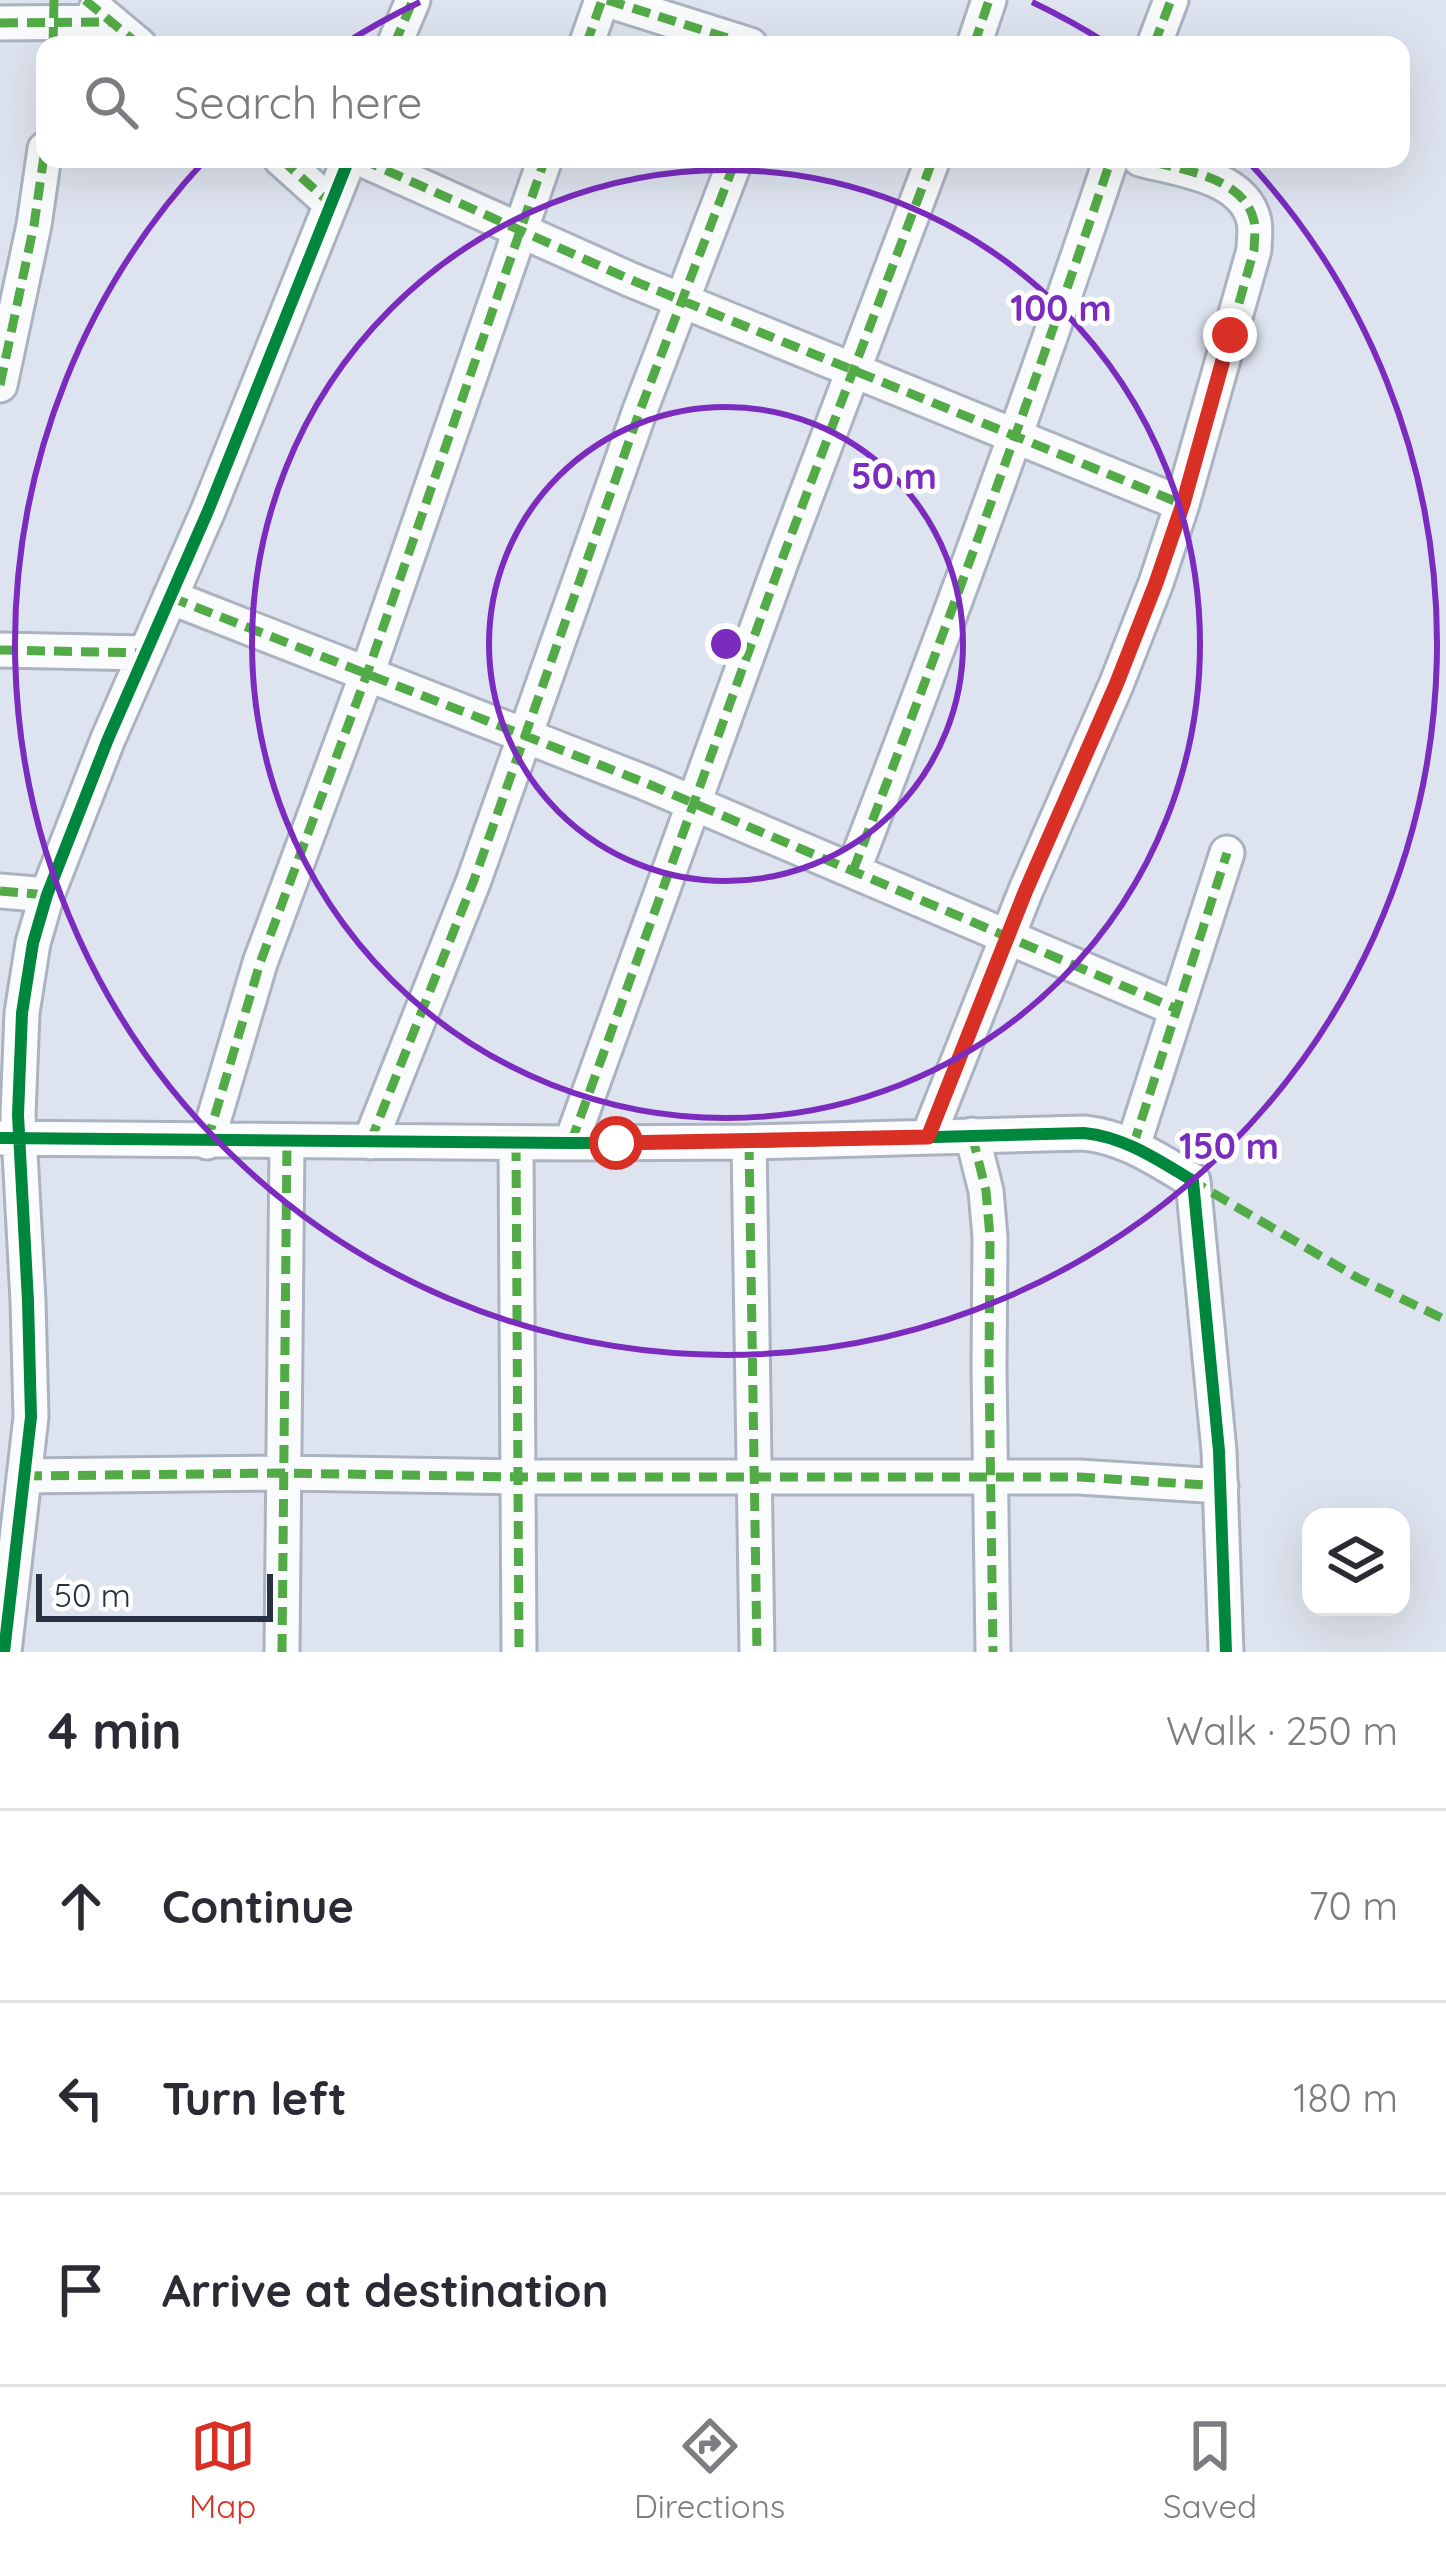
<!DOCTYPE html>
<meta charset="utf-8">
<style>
body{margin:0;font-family:Quicksand,sans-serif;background:#f7f7f7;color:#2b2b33}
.controls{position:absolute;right:36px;bottom:36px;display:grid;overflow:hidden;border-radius:24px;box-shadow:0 12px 48px #0002}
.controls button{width:108px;height:108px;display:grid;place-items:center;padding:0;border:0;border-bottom:3px solid #e1e1e2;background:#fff;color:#2b2b33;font:60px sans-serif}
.scale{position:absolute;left:36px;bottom:30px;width:237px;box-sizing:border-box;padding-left:12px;border:6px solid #263143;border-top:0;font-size:33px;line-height:42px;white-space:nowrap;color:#263143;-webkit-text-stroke:9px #fff;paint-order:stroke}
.stop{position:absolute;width:36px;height:36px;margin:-27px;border:9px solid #d93025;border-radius:50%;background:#fff}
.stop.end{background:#d93025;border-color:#fff;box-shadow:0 3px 12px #0008}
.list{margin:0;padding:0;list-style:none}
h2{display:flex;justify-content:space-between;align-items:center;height:156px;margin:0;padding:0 48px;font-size:51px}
h2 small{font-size:39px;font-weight:400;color:#7c7c81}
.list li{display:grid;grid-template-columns:78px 1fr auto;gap:36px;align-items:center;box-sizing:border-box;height:192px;padding:0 48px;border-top:3px solid #e1e1e2}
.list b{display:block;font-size:45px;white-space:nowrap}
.list em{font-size:39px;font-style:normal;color:#7c7c81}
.icon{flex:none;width:66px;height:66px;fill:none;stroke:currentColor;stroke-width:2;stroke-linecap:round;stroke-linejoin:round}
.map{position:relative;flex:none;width:1446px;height:1652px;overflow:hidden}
.search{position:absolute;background:#fff;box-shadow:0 12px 48px #0002;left:36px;right:36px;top:36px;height:132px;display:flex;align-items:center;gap:30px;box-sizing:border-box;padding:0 42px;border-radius:24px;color:#7c7c81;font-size:45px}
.sheet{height:732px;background:#fff}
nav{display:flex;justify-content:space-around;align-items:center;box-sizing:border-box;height:168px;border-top:3px solid #e1e1e2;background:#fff;font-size:33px;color:#7c7c81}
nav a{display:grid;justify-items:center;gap:6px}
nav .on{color:#d93025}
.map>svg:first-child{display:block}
</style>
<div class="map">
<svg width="1446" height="1652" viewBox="0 0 1446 1652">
<rect width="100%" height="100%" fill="#dee4ef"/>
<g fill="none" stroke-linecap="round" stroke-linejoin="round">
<defs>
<path id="minor" d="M607,0l143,45
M96,9l43,36
M0,23l111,-1
M394,45l19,-45
M586,45l16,-45
M974,45l15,-45
M1154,45l17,-45
M281,159l50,45
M361,159l268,120 553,225
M0,385l34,-160 11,-76
M170,597l476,186 531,226
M0,650l145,3
M853,871c91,-236 178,-473 258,-712
M0,891l47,4
M972,1135l14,56 4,46 -1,131 4,284
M928,1137l98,-247 90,-205 40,-102 26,-79 72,-254c0,-9 2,-20 0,-29 -10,-46 -78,-52 -114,-62
M0,1138l571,5 178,-1 335,-9c41,4 74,27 109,48l26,270 7,201
M207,1142l53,-179 107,-289 178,-515
M370,1142l104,-262 165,-467 97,-254
M749,1142l8,510
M516,1143l3,509
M571,1143l210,-581 152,-403
M1133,1146l94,-293
M24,1476l260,-3 234,4h561l142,9
M4,1652l27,-235 -3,-116 -10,-186 4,-102 11,-70 14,-48 61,-156 100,-228 141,-352
M282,1652l5,-510"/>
</defs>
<!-- minor casing -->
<use href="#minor" stroke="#abb2c0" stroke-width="39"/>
<!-- minor -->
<use href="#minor" stroke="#fafbfd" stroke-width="33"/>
<!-- quiet -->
<path stroke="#53ab47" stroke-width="9" stroke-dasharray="18 9" stroke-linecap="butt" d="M85,0l54,45
M607,0l143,45
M0,23l111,-1
M53,45l1,-45
M394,45l19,-45
M586,45l16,-45
M974,45l15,-45
M1154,45l17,-45
M281,159l50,45
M361,159l268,120 553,225
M0,385l34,-160 11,-76
M170,597l476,186 531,226
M0,650l145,3
M853,871c91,-236 178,-473 258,-712
M0,891l47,4
M972,1135l14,56 4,46 -1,131 4,284
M928,1137l98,-247 90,-205 40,-102 26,-79 72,-254c0,-9 2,-20 0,-29 -10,-46 -78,-52 -114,-62
M207,1142l53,-179 107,-289 178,-515
M370,1142l104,-262 165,-467 97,-254
M749,1142l8,510
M516,1143l3,509
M571,1143l210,-581 152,-403
M1133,1146l94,-293
M1189,1179l169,99 88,42
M24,1476l260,-3 234,4h561l142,9
M282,1652l5,-510"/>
<defs>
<path id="cycleway" d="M0,1138l571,5 178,-1 335,-9c41,4 74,27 109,48l26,270 7,201
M4,1652l27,-235 -3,-116 -10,-186 4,-102 11,-70 14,-48 61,-156 100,-228 141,-352"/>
</defs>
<!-- cycleway casing -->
<use href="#cycleway" stroke="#fff" stroke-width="20"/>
<!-- cycleway -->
<use href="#cycleway" stroke="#00873e" stroke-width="12"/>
</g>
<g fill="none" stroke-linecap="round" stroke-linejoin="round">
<!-- route -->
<path stroke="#d93025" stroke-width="15" d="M616,1143l312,-6 98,-247 90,-205 40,-102 27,-79 47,-169"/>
</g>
<!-- distance rings -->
<g fill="none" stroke="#7b2cbf" stroke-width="6">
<circle cx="726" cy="644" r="237"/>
<circle cx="726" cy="644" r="474"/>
<path d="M344 44A711 711 0 0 1 420 2M1032 2A711 711 0 0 1 1108 44M1246 159A711 711 0 1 1 206 159"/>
</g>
<circle cx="726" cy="644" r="18" fill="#7b2cbf" stroke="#fff" stroke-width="6"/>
<g font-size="36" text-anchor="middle" font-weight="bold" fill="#7b2cbf" stroke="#fff" stroke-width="10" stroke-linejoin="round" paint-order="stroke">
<text x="1061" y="321">100 m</text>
<text x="894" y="489">50 m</text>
<text x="1229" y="1159">150 m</text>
</g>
</svg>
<div class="controls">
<button><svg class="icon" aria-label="layers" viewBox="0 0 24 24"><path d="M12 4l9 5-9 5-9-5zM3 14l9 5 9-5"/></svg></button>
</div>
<div class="scale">50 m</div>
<div class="stop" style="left:616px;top:1143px"></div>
<div class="stop end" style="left:1230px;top:335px"></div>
<div class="search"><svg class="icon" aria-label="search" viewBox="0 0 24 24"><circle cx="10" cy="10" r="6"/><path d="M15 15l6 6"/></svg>Search here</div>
</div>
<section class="sheet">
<h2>4 min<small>Walk · 250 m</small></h2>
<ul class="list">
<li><svg class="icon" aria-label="ahead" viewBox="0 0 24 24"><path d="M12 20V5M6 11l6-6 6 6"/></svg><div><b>Continue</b></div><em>70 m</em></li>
<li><svg class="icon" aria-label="left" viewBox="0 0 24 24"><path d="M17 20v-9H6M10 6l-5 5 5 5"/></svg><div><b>Turn left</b></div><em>180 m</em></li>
<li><svg class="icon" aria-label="arrive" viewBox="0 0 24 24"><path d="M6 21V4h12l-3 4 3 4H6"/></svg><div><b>Arrive at destination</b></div></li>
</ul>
</section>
<nav>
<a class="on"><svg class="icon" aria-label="map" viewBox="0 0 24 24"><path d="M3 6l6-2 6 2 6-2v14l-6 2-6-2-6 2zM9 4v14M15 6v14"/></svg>Map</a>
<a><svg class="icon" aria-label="directions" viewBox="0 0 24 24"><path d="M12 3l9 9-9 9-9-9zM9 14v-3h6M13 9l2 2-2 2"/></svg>Directions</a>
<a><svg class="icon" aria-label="saved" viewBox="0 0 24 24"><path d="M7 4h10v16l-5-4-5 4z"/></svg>Saved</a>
</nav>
